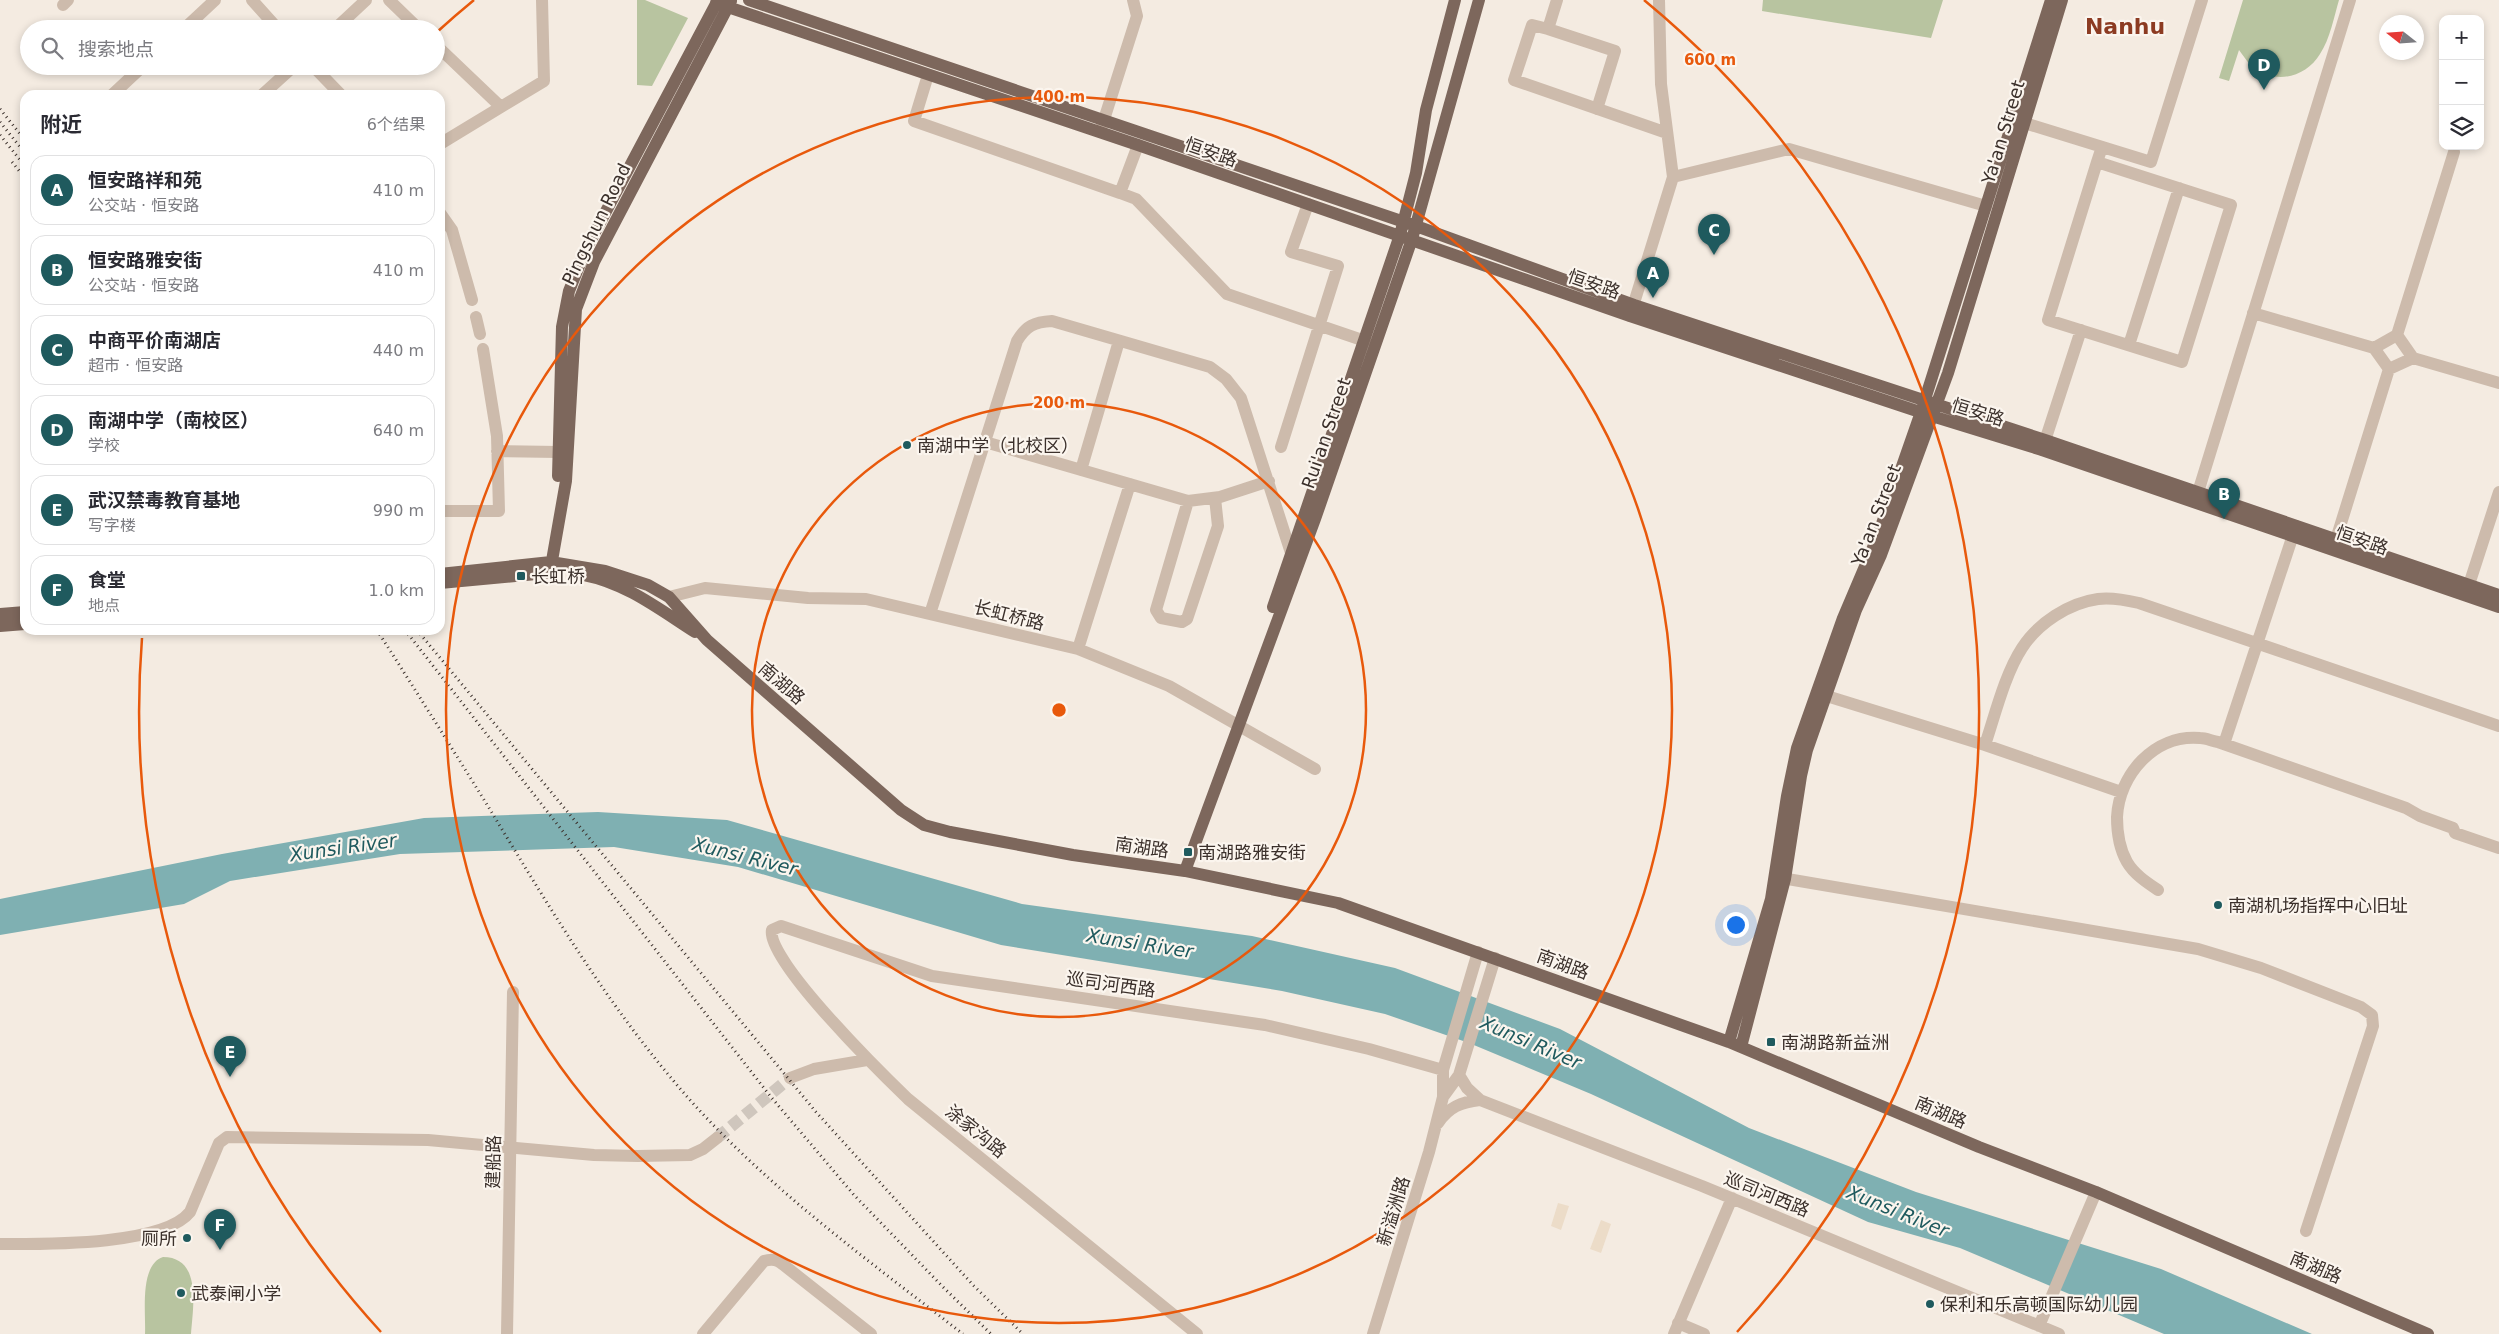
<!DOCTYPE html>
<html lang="zh">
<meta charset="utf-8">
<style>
body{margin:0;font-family:"DejaVu Sans","Noto Sans SC",sans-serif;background:#f7f7f7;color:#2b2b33}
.controls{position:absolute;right:15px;top:15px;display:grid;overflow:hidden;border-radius:10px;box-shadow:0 2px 8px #0003}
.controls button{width:45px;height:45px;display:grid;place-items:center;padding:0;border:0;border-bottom:1px solid #e1e1e2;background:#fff;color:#2b2b33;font:25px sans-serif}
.compass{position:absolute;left:2379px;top:15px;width:45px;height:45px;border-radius:50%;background:#fff;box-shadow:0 2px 8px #0003;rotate:287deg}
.you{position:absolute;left:1735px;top:924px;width:18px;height:18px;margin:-12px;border:4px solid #fff;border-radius:50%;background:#1a73e8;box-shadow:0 0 0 8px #1a73e833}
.badge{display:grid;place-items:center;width:32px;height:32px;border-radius:50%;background:#1f5a5e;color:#fff;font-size:16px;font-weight:700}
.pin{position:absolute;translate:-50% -41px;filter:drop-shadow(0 1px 2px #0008)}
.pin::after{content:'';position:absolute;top:26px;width:18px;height:15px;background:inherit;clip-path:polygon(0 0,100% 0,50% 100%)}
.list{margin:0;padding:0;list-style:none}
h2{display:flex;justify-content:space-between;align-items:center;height:65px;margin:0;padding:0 20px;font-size:21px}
h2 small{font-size:16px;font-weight:400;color:#7c7c81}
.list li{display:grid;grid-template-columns:32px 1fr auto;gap:15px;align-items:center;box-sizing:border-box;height:70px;margin:0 10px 10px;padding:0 10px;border:1px solid #e1e1e2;border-radius:15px}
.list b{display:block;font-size:19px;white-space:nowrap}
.list p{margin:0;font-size:16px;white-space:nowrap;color:#7c7c81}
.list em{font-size:16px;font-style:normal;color:#7c7c81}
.icon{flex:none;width:28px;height:28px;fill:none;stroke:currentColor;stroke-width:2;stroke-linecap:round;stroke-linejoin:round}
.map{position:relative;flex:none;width:2499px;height:1334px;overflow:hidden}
.search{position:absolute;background:#fff;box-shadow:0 2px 8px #0003;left:20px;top:20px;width:425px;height:55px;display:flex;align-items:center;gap:12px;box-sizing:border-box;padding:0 18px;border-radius:28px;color:#7c7c81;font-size:19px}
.panel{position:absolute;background:#fff;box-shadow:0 2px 8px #0003;left:20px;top:90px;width:425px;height:545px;border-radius:15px}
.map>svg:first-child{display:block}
</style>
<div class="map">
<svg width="2499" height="1334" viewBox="0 0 2499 1334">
<rect width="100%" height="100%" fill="#f4ebe1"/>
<!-- green -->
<path fill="#b8c4a0" d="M637,0h8l43,18 -36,68 -15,-1z
M1763,0h180l-12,38 -169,-27z
M2243,0h96c-5,17 -9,39 -19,54 -13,22 -41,30 -63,16 -8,-5 -12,-12 -18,-20l-10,31 -10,-3z
M163,1257c39,0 30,50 28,77h-46c1,-21 -6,-69 18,-77z"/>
<!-- plaza -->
<path fill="#ecdcc8" d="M1558,1203l11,3 -8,24 -10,-4z
M1601,1220l10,4 -10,29 -11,-4z"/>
<!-- water -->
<path fill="#7fb0b2" d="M598,812l129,8 295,84 230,32 143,32 165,61 189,99 167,64 245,77 151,65h-148l-204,-86 -92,-26 -277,-128 -122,-51 -84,-29 -103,-23 -281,-46 -263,-78 -124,-20 -214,7 -170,27 -46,23 -184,31v-36l222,-45 202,-36z"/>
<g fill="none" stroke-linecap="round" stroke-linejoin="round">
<!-- minor-tunnel -->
<path stroke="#cfc6bd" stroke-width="12" stroke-dasharray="12 6" stroke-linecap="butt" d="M717,1138l73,-60"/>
<!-- minor -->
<path stroke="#cdbbac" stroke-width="12" d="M252,0l26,29
M389,0l30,29
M1557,0l-9,29 -16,-4 -18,55 153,53
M63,5l5,-5
M184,29l31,-29
M335,29l31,-29
M1548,29l67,22 -18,58
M436,45l65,62
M313,66l28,29
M928,75l-14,46 206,72
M112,95l31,-29
M262,95l32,-29
M2015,120l136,42 51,-162
M1101,129l36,-113 -4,-16
M440,144l104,-63 -2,-81
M1138,145l-18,48 16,6 91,95 138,47
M2097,162l134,43 -49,157 -134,-42 49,-158 5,-15
M1673,177l116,-28 197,57
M440,213l12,17 20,70
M2253,313l121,35 15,21
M1630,316l43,-139 -12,-93 -2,-84
M476,317l4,17
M2397,335l16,23 86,25
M2129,345l50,-157
M2374,348l23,-13 57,-183
M985,442l203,59 32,-4 49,-16
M1281,447l57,-181 -47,-14 17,-48
M2042,450l39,-120
M497,451l61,1
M1081,470l38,-129
M1188,501l-32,109 5,8 21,4 5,-3 31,-93 -3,-28
M2195,502l155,-502
M440,511h59l-2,-75 -14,-87
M2333,549l56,-180 24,-11
M2466,594l33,-102
M669,597l36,-9 103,10 58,1 212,50 91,37 146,83
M930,614l87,-273c9,-15 17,-19 35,-20l158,46 16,12 15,19 51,158
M1078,649l52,-165
M1817,693l168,52 136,47
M2224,744l72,-218
M1985,745c10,-30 20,-71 37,-97 16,-25 47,-45 76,-49 14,-2 28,1 41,4l360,123
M1776,877l422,72 63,19 100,39 11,8 1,11 -67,205
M2158,890c-12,-8 -24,-16 -31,-28 -8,-14 -10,-30 -10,-45 2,-42 37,-83 83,-79 6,0 12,3 18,4l188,66 14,8 33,12 2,5 44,15
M1478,952l-35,118v27l16,-22 36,-117
M1459,1075l8,13 13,12 222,86 357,148
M790,1078l24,-9 53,-9
M1438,1123c11,-16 23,-21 42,-23
M0,1244c43,0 163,2 190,-32l29,-69 8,-6 201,3 166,15 44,1 52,-1 13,-6 14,-11
M1678,1323l26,11
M2039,1326l57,-134
M507,1334l6,-342
M703,1334l61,-73c9,-3 14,-1 21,5l86,68
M1197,1334l-289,-235c-25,-24 -143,-140 -136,-169l9,-4 6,2 145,48 333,49 104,24 74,21
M1373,1334l56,-182 14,-55
M1674,1334l58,-136"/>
<!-- major -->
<path stroke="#7d675c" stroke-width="12" d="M749,0l667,226 218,79 411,135 454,155
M716,3l422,142 492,171 302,100 110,34 457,157
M558,476l4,-149 7,-36 17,-42 132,-249
M550,572l16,-91 10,-172 18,-47 137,-261
M440,574l111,-12 54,9 43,14 21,12 38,43 194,170 23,15 26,7 123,23 112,16 153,32 391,139 250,105 117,45 332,142
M584,575c42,8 75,34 111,57
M440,583l117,-11
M1273,607l127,-372 16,-62 10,-63 29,-110
M0,614l25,-2
M0,626l25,-2
M1185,871l130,-352 97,-280 67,-239
M1729,1042l42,-143 16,-103 10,-48 46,-130 34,-80 44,-126 130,-412
M1741,1047l44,-168 16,-103 6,-26 49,-140 25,-55 67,-182 114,-373"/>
<!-- rail -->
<path stroke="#3b302b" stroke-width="3" stroke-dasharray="1 4" stroke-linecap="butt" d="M0,109l25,31
M0,122l25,31
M0,135l25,31
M12,162l13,16
M377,630c37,58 73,115 109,173 56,92 112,187 181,270 83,102 193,181 296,261
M405,630l366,467 83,98 89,92 48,47
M417,630l399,482 157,173 50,49"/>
</g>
<!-- distance rings -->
<g fill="none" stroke="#e8590c" stroke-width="2.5">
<circle cx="1059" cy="710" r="307"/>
<circle cx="1059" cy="710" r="613"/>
<path d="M381 1332A920 920 0 0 1 142 638M437 32A920 920 0 0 1 474 0M1644 0A920 920 0 0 1 1737 1332"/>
</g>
<!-- markers -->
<g fill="#1f5a5e" stroke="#fbf5ee" stroke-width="2">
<circle cx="907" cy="445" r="5"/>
<rect x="516" y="571" width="10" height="10" rx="2.5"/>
<rect x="1183" y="847" width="10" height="10" rx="2.5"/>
<circle cx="2218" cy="905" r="5"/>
<rect x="1766" y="1037" width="10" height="10" rx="2.5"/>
<circle cx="187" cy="1238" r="5"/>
<circle cx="181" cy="1293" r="5"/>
<circle cx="1930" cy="1304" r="5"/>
</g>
<g text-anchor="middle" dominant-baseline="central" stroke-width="4.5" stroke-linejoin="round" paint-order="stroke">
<!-- street labels -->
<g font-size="18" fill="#3b302b" stroke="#fbf5ee">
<text transform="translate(2003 132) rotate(-73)">Ya'an Street</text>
<text transform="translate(1211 152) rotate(19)">恒安路</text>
<text transform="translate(596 224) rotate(-64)">Pingshun Road</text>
<text transform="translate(1594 284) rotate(19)">恒安路</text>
<text transform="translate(1978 412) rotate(17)">恒安路</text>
<text transform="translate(1326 433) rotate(-71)">Rui'an Street</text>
<text transform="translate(1876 515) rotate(-69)">Ya'an Street</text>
<text transform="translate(2362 540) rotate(19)">恒安路</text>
<text transform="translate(1009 615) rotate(14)">长虹桥路</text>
<text transform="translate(782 683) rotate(41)">南湖路</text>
<text transform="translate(1142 847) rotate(8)">南湖路</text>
<text transform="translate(1563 964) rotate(20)">南湖路</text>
<text transform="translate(1111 984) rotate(8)">巡司河西路</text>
<text transform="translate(1941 1112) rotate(23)">南湖路</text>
<text transform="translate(976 1131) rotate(39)">涂家沟路</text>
<text transform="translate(493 1162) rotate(-89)">建船路</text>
<text transform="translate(1767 1194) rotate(22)">巡司河西路</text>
<text transform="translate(1393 1211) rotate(-73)">新溢洲路</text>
<text transform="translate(2316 1267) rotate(23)">南湖路</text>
</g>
<!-- poi labels -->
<g font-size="18" fill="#3b302b" stroke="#fbf5ee" text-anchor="start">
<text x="917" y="445">南湖中学（北校区）</text>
<text x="531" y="576">长虹桥</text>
<text x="1198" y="852">南湖路雅安街</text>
<text x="2228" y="905">南湖机场指挥中心旧址</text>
<text x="1781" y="1042">南湖路新益洲</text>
<text x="177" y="1238" text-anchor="end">厕所</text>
<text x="191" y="1293">武泰闸小学</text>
<text x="1940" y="1304">保利和乐高顿国际幼儿园</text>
</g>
<!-- water labels -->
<g font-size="19" font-style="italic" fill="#1f5a5e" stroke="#fbf5ee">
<text transform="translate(343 847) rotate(-8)">Xunsi River</text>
<text transform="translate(745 856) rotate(14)">Xunsi River</text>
<text transform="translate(1140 943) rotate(9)">Xunsi River</text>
<text transform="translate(1531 1042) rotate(23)">Xunsi River</text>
<text transform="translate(1898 1211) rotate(22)">Xunsi River</text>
</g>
<!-- district labels -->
<g font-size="22" font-weight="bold" fill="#8c3b22" stroke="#fbf5ee">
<text x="2125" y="26">Nanhu</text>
</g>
</g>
<circle cx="1059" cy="710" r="8" fill="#e8590c" stroke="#fbf5ee" stroke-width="2.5"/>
<g font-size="15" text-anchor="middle" font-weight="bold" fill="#e8590c" stroke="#fbf5ee" stroke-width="4.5" stroke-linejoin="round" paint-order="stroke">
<text x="1710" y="65">600 m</text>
<text x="1059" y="102">400 m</text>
<text x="1059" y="408">200 m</text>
</g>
</svg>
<div class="controls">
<button>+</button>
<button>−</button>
<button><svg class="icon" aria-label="layers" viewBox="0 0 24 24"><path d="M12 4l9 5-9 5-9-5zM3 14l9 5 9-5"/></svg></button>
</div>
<svg class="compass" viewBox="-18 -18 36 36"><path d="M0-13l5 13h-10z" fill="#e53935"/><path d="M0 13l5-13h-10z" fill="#7c7c81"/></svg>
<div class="you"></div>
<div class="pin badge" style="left:1653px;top:298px">A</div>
<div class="pin badge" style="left:2224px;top:519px">B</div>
<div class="pin badge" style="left:1714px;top:255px">C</div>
<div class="pin badge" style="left:2264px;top:90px">D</div>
<div class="pin badge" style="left:230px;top:1077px">E</div>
<div class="pin badge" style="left:220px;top:1250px">F</div>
<div class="search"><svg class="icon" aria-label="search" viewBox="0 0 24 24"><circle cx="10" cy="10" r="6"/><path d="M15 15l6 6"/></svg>搜索地点</div>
<section class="panel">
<h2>附近<small>6个结果</small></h2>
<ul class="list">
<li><span class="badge">A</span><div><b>恒安路祥和苑</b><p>公交站 · 恒安路</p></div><em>410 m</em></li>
<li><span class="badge">B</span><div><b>恒安路雅安街</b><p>公交站 · 恒安路</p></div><em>410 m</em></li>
<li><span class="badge">C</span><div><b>中商平价南湖店</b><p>超市 · 恒安路</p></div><em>440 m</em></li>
<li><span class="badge">D</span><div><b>南湖中学（南校区）</b><p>学校</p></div><em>640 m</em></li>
<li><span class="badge">E</span><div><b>武汉禁毒教育基地</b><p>写字楼</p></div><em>990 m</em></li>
<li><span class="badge">F</span><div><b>食堂</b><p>地点</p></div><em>1.0 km</em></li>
</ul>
</section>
</div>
